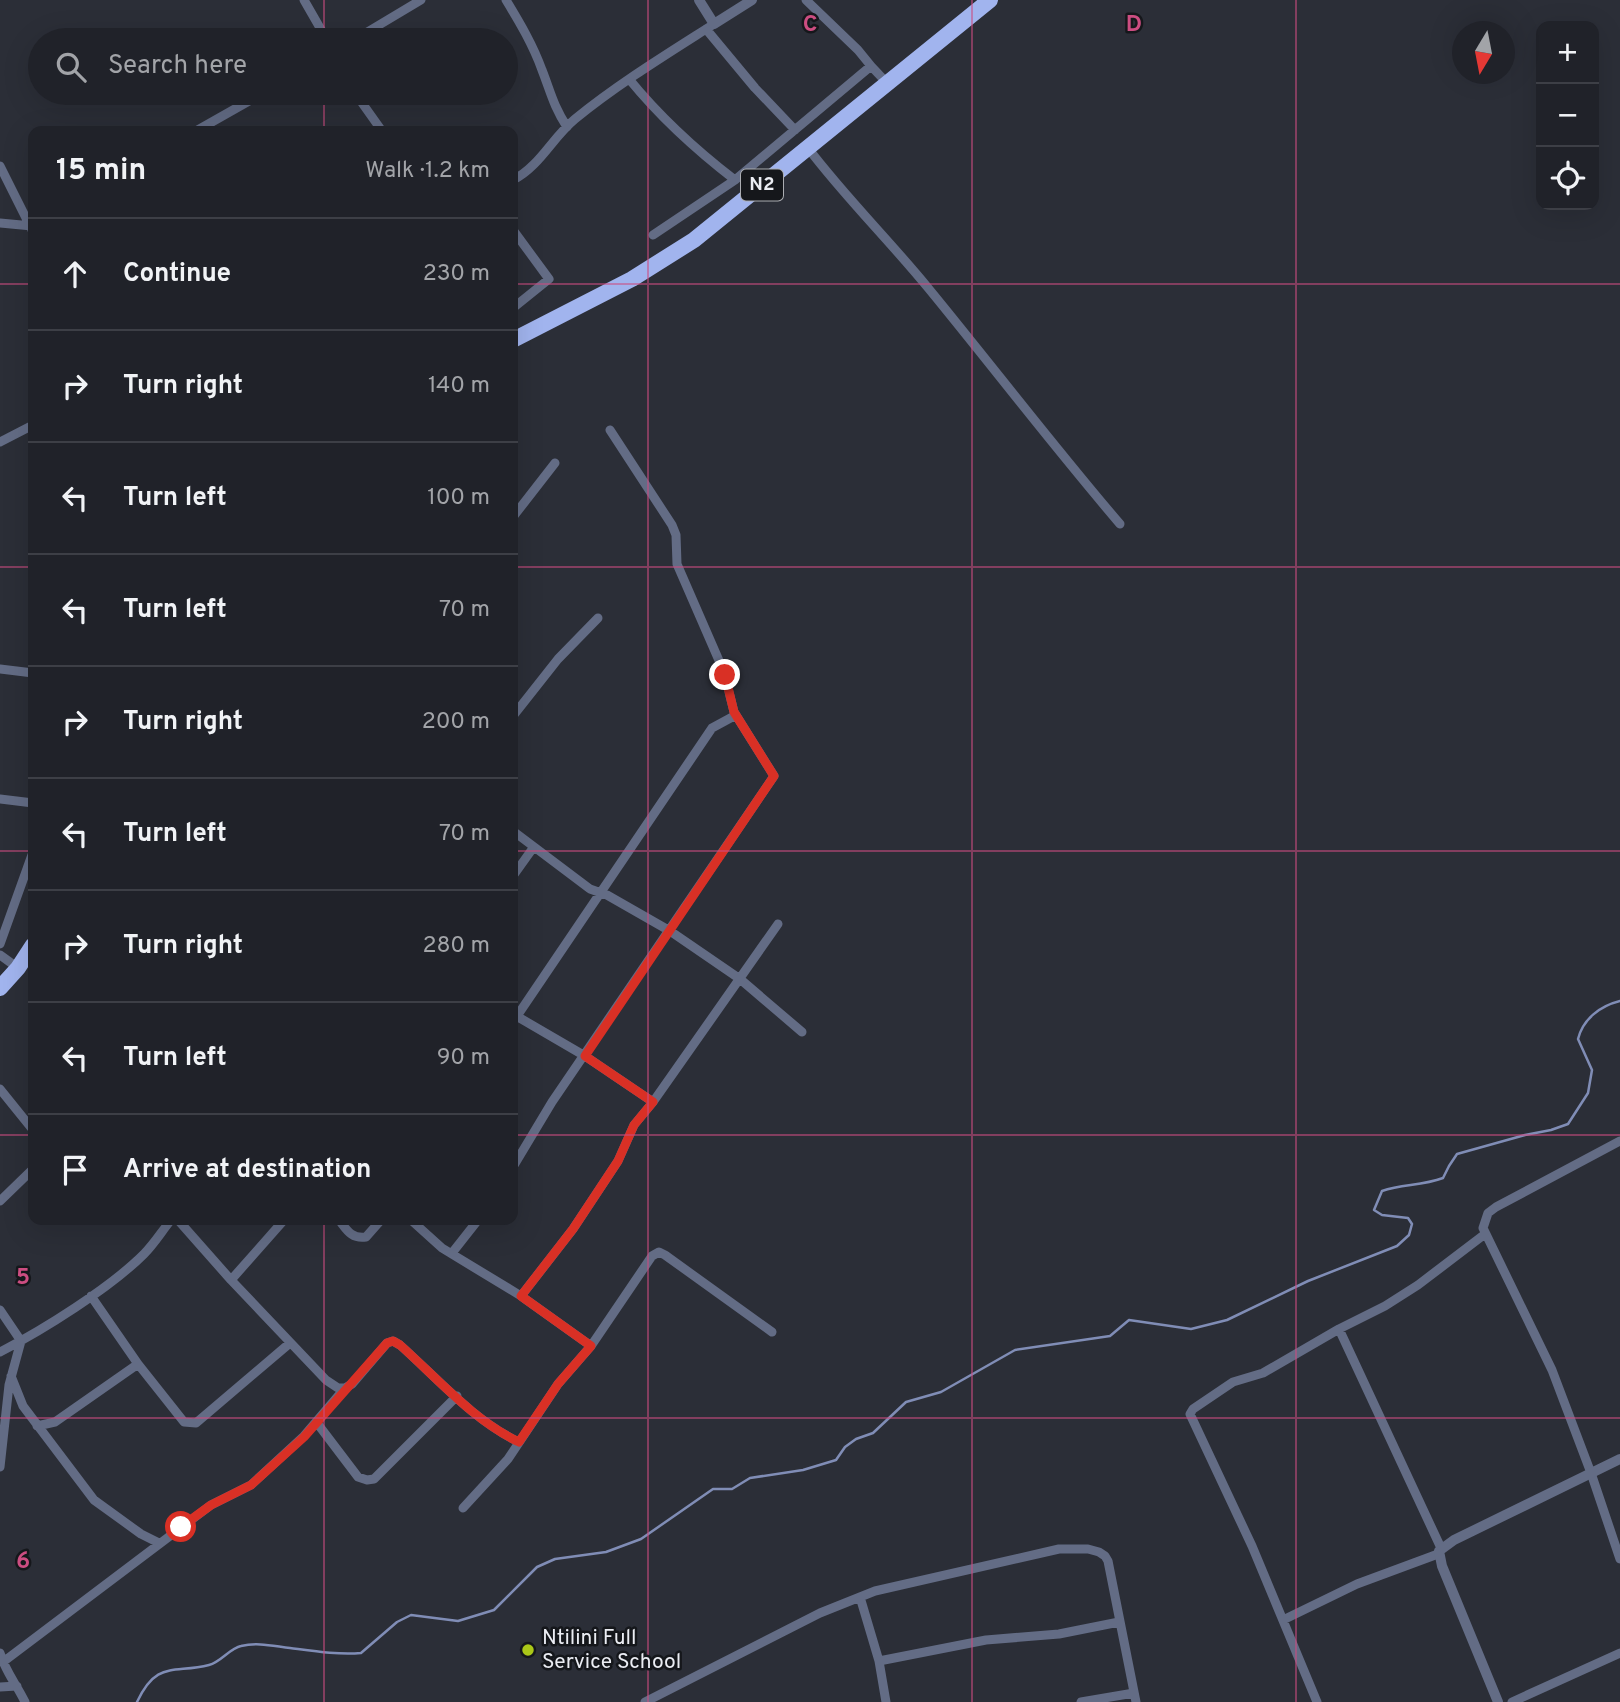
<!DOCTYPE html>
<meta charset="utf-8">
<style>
body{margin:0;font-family:Overpass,sans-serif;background:#2d2f35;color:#f1f3f6}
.controls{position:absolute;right:21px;top:21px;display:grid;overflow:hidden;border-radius:14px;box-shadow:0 7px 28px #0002}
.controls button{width:63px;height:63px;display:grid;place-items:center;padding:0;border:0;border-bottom:2px solid #3d3f46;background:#202229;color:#f1f3f6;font:35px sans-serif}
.compass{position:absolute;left:1452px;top:21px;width:63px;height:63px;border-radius:50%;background:#202229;box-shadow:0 7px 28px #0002;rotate:190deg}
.stop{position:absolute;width:21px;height:21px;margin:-16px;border:5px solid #d93025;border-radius:50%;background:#fff}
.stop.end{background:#d93025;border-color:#fff;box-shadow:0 2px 7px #0008}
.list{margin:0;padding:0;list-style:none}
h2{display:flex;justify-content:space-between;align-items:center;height:91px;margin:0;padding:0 28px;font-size:30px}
h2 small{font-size:23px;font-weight:400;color:#a2a4a8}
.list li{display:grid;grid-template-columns:46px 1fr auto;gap:21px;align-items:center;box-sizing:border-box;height:112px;padding:0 28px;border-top:2px solid #3d3f46}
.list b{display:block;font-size:26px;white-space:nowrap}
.list em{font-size:23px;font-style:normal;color:#a2a4a8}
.icon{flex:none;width:38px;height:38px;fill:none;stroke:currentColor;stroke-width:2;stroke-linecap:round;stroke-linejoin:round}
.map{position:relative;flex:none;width:1620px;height:1702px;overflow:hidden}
.search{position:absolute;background:#202229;box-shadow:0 7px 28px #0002;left:28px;top:28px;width:490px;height:77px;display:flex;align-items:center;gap:18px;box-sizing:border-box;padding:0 24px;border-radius:38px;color:#a2a4a8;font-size:26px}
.panel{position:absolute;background:#202229;box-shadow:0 7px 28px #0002;left:28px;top:126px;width:490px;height:1099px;border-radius:14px}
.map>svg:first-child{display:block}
</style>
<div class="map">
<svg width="1620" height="1702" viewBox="0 0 1620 1702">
<rect width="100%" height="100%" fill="#2b2e37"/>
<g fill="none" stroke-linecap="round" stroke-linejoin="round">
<!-- stream -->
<path stroke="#808db6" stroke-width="2.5" d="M137,1702c20,-42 36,-28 72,-37 12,-3 21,-17 32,-19 17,-4 32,0 49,2 23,3 48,7 71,5l36,-31 14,-7 47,6 36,-11 43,-43 18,-8 51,-7 35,-13 72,-50h19l18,-11 53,-8 33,-10 9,-13 11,-8 17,-6 33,-31 35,-10 74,-42 95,-14 19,-16 62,9 36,-9 81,-39 89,-35 12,-11 3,-11 -4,-6 -26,-3 -8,-5 8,-19c21,-7 39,-5 61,-13l6,-12 8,-12 68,-19 26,-5 17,-6 20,-31 4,-23 -14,-31c5,-20 22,-33 42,-38"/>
<!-- minor -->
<path stroke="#636c85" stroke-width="9" d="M304,0l23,40
M506,0c14,23 27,45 36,70 9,23 11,35 25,57
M806,0l52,50 13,16
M706,29l49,59 40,42
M354,40l67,-40
M629,79c31,38 67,71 106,101
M355,93l27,38
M196,131l67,-38
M808,148c37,49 82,93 121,141 64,78 125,158 191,235
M0,166l33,66
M513,180c27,-14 39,-42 62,-61 43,-35 92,-65 139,-95
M0,223l32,3
M513,230l36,49 -36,29
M653,235l82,-55 136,-114 16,17
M0,442l33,-17
M513,517l42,-54
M0,669l33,4
M513,716l45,-57 40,-41
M0,799l33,4
M513,831l77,58 17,6 63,36 70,48 62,53
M513,876l20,-28
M0,944l33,-92
M0,955l18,13
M513,1014l72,42 68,46
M513,1022l199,-294 24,-13
M0,1089l33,41
M1620,1141l-124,66 -8,6 -5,15 69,142 39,103 29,86
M513,1167l39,-65 222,-326 -40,-64 -10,-40 -47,-108 -1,-29 -4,-10 -62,-95
M0,1201l33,-32
M178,1220l53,60 95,100 12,8h7l7,-4 35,-41 6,-2 7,4c37,33 74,76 119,97
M339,1220c8,10 12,19 27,17l15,-17
M411,1220l31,28 79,48 70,50
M452,1253l26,-33
M231,1280l53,-60
M91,1296l47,68 46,58 12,1 94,-80
M521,1296l52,-67 45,-68 16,-36 19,-23 125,-178
M0,1310l21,31 -12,44 -9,82
M1339,1329l102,219
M0,1352c43,-22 110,-64 144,-98 10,-10 18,-23 27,-34
M11,1376l12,30 71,94 47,34 18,9
M317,1423l41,54 9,3 7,-1 83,-83
M37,1426l18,-4 83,-58
M463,1508l45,-49 50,-75 33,-38 61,-90 7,-4 6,3 107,77
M860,1597l19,64 7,41
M1283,1620l74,-36 81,-30
M0,1653c5,18 17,32 25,49
M879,1661l107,-21 73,-6 60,-12
M3,1662l208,-157 40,-20 53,-49 41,-48
M0,1687l17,-1
M645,1702l175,-89 55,-22 184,-42h29l11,3 6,4 3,5 28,141
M1081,1702l53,-9
M1317,1702l-65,-156 -62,-132 3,-5 40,-27 30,-9 76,-44 46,-23 33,-21 67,-51
M1512,1702l108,-49"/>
<!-- tertiary -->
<path stroke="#636c85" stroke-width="10" d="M699,0l15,24 38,-24
M1498,1702l-56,-136 -3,-15 15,-11 166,-81"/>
<!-- trunk -->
<path stroke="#a1b4ee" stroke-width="16" d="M513,340l119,-61 62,-39 296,-240
M0,988l18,-20 15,-23"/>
</g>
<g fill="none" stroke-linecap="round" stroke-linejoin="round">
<!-- route -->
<path stroke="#d93025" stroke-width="9" d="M181,1527l30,-22 40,-20 53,-48 83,-94 6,-2 7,4c37,33 74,76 119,97l39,-58 33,-38 -70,-50 52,-67 45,-68 16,-36 19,-23 -68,-46 189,-280 -40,-64 -9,-37"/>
</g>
<!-- grid -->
<path fill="none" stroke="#cc4d81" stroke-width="2" stroke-opacity="0.55" d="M324,0v40M648,0v1702M972,0v1702M1296,0v1702M324,93v38M0,284h33M513,284h1107M0,567h33M513,567h1107M0,851h33M513,851h1107M0,1135h33M513,1135h1107M324,1220v482M0,1418h1620"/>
<!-- markers -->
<circle fill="#aac718" stroke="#15171b" stroke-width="2.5" cx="528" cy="1650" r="7"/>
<g text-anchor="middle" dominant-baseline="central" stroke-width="5" stroke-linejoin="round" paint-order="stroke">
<!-- shield labels -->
<rect fill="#15171b" stroke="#abadb2" stroke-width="2" x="741" y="169.5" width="42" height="31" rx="5"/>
<g font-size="19" font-weight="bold" fill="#ebedf3">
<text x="762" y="185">N2</text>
</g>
<!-- poi labels -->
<g font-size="21" fill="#ebedf3" stroke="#15171b" text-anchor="start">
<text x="542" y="1638">Ntilini Full<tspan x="542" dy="24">Service School</tspan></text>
</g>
</g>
<g font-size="23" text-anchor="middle" font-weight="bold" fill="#cc4d81" stroke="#15171b" stroke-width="5" stroke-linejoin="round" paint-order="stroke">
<text x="810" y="31">C</text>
<text x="1134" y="31">D</text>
<text x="23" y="1284">5</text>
<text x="23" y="1568">6</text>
</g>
</svg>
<div class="controls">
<button>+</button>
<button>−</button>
<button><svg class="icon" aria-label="locate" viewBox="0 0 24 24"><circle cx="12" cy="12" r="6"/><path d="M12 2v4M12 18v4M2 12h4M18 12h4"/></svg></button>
</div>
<svg class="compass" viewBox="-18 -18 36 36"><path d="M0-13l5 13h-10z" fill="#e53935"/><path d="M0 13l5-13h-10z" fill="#a2a4a8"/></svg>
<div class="stop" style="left:181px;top:1527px"></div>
<div class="stop end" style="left:725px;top:675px"></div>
<div class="search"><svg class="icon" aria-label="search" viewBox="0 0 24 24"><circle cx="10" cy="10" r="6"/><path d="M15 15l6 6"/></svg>Search here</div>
<section class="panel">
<h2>15 min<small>Walk · 1.2 km</small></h2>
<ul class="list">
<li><svg class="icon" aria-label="ahead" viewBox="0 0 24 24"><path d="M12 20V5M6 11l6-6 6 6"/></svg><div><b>Continue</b></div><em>230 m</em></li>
<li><svg class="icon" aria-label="right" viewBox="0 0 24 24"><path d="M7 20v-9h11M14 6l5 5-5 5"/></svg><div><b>Turn right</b></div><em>140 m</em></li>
<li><svg class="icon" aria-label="left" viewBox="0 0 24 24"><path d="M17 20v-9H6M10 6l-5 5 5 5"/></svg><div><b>Turn left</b></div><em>100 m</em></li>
<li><svg class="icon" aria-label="left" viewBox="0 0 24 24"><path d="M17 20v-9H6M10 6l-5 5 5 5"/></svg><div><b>Turn left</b></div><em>70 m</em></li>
<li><svg class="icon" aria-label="right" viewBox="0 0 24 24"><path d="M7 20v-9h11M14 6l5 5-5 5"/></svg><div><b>Turn right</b></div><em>200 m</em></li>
<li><svg class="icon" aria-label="left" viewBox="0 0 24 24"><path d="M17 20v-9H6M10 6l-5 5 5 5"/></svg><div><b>Turn left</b></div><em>70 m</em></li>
<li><svg class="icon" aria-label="right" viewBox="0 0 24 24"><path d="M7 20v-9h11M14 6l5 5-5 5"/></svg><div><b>Turn right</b></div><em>280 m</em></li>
<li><svg class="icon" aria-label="left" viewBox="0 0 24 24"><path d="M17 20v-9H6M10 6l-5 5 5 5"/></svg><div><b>Turn left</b></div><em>90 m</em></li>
<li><svg class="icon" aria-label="arrive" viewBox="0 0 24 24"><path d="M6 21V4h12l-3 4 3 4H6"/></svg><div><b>Arrive at destination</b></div></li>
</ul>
</section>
</div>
